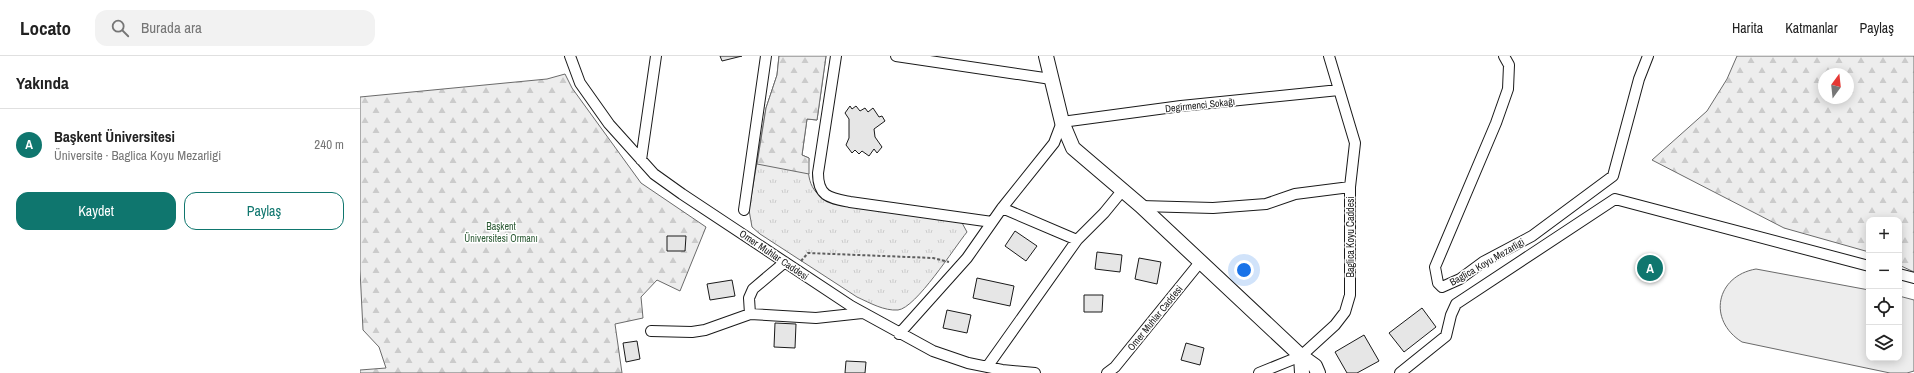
<!DOCTYPE html>
<html lang="tr">
<meta charset="utf-8">
<style>
body{margin:0;font-family:"Archivo Narrow",sans-serif;background:#f2f2f2;color:#222}
.controls{position:absolute;right:12px;bottom:12px;display:grid;overflow:hidden;border-radius:8px;box-shadow:0 2px 10px #0003}
.controls button{width:36px;height:36px;display:grid;place-items:center;padding:0;border:0;border-bottom:1px solid #e0e0e0;background:#fff;color:#222;font:20px sans-serif}
.compass{position:absolute;left:1458px;top:12px;width:36px;height:36px;border-radius:50%;background:#fff;box-shadow:0 2px 10px #0003;rotate:15deg}
.you{position:absolute;left:884px;top:214px;width:14px;height:14px;margin:-10px;border:3px solid #fff;border-radius:50%;background:#1a73e8;box-shadow:0 0 0 6px #1a73e833}
.badge{display:grid;place-items:center;width:26px;height:26px;border-radius:50%;background:#0f766e;color:#fff;font-size:13px;font-weight:700}
.pin{position:absolute;translate:-50% -50%;border:2px solid #fff;box-shadow:0 1px 4px #0006}
.list{margin:0;padding:0;list-style:none}
h2{display:flex;justify-content:space-between;align-items:center;height:52px;margin:0;padding:0 16px;font-size:17px}
h2 small{font-size:13px;font-weight:400;color:#767676}
.list li{display:grid;grid-template-columns:26px 1fr auto;gap:12px;align-items:center;box-sizing:border-box;height:72px;padding:0 16px;border-top:1px solid #e0e0e0}
.list b{display:block;font-size:15px;white-space:nowrap}
.list p{margin:0;font-size:13px;white-space:nowrap;color:#767676}
.list em{font-size:13px;font-style:normal;color:#767676}
.actions{display:flex;gap:8px;padding:12px 16px}
.actions a{flex:1;padding:9px 0;border:1px solid #0f766e;border-radius:12px;text-align:center;font-size:14px;color:#0f766e}
.actions .main{background:#0f766e;color:#fff}
.icon{flex:none;width:22px;height:22px;fill:none;stroke:currentColor;stroke-width:2;stroke-linecap:round;stroke-linejoin:round}
.map{position:relative;flex:none;width:1554px;height:317px;overflow:hidden}
header{display:flex;align-items:center;gap:24px;box-sizing:border-box;height:56px;padding:0 20px;background:#fff;border-bottom:1px solid #e0e0e0}
header strong{font-size:19px}
nav{display:flex;gap:22px;margin-inline-start:auto;font-size:14px}
.search{width:280px;height:36px;background:#f2f2f2;display:flex;align-items:center;gap:10px;box-sizing:border-box;padding:0 14px;border-radius:12px;color:#767676;font-size:15px}
main{display:flex}
aside{flex:1;background:#fff}
.map>svg:first-child{display:block}
</style>
<header>
<strong>Locato</strong>
<div class="search"><svg class="icon" aria-label="search" viewBox="0 0 24 24"><circle cx="10" cy="10" r="6"/><path d="M15 15l6 6"/></svg>Burada ara</div>
<nav><a>Harita</a><a>Katmanlar</a><a>Paylaş</a></nav>
</header>
<main>
<aside>
<h2>Yakında<small></small></h2>
<ul class="list">
<li><span class="badge">A</span><div><b>Başkent Üniversitesi</b><p>Üniversite · Baglica Koyu Mezarligi</p></div><em>240 m</em></li>
</ul>
<div class="actions"><a class="main">Kaydet</a><a>Paylaş</a></div>
</aside>
<div class="map">
<svg width="1554" height="317" viewBox="0 0 1554 317">
<defs>
<pattern id="grass-tufts" width="24" height="20" patternUnits="userSpaceOnUse"><rect width="24" height="20" fill="#ededed"/><path d="M3 7l-1-3M5 7V3M7 7l1-3M15 17l-1-3M17 17v-4M19 17l1-3" fill="none" stroke="#cbcbcb"/></pattern>
<pattern id="forest-firs" width="22" height="20" patternUnits="userSpaceOnUse"><rect width="22" height="20" fill="#ededed"/><path d="M5 1l3.5 6h-7zM16 11l3.5 6h-7z" fill="#cbcbcb"/></pattern>
</defs>
<rect width="100%" height="100%" fill="#fff"/>
<!-- grass -->
<path fill="url(#grass-tufts)" stroke="#6a6a6a" d="M419,0h47l-9,64 -10,-1 -5,36 7,3c-3,22 3,39 26,45l126,18 6,11c-13,16 -51,76 -69,78 -14,1 -28,-7 -41,-13l-97,-63 -8,-7 -3,-17 17,-102 11,-33z"/>
<!-- forest -->
<path fill="url(#forest-firs)" stroke="#6a6a6a" fill-rule="evenodd" d="M419,0h47l-9,64 -10,-1 -5,36 7,3v16l-52,-10 9,-56 11,-33z
M1377,0h177v216l-15,-7v-45h-30v32l-85,-24 -132,-68 55,-49 20,-32zM1464,18h24v24h-24z
M205,18l7,14 69,95 65,44 -26,64 -23,-11 -16,17 2,21 -28,6 7,49h-262v-3l26,-2 -7,-21 -16,-17 -3,-60v-173l187,-18z"/>
<!-- pitch -->
<path fill="#ededed" stroke="#6a6a6a" d="M1396,213l113,21v68h30v-62l15,4v71l-7,2h-17l-148,-31c-35,-22 -26,-66 14,-73z"/>
<!-- building -->
<path fill="#e6e6e6" stroke="#1a1a1a" d="M360,0h22l-20,5z
M490,50l2,3 4,-3 4,5 5,-3 3,4 5,-4 6,9 3,-1 3,5 -11,8 1,8 7,10 -5,6 -3,-4 -5,7 -7,-5 -3,3 -4,-4 -3,3 -6,-8 3,-7v-19l-4,-6z
M655,175l22,15 -11,15 -21,-15z
M307,180h19l-1,15h-18z
M737,196l25,3 -2,17 -25,-3z
M779,202l22,4 -4,22 -22,-5z
M617,222l37,8 -4,20 -37,-8z
M372,224l3,16 -25,4 -3,-16z
M724,239h19l-1,17h-18z
M1062,252l14,19 -32,25 -15,-19z
M587,254l24,5 -4,18 -24,-5z
M415,267l21,1 -1,24 -21,-1z
M1004,279l15,26 -22,12h-10l-12,-21z
M277,285l3,18 -14,3 -3,-19z
M826,287l18,5 -4,17 -19,-5z
M486,305l20,1 -1,11h-20z"/>
<g fill="none" stroke-linecap="round" stroke-linejoin="round">
<defs>
<path id="street" d="M210,0l10,27 29,41 45,50 28,20 169,112 82,45 35,12 34,7 33,3
M476,0l-18,117c0,24 12,25 32,29l142,20
M536,0l155,23
M1144,0l5,9 -1,24 -12,34 -61,144 3,16 4,4 18,-8 23,-17 49,-26 81,-60 26,-97 9,-23
M281,104l15,-104
M781,150l72,2 53,-4 29,-10 55,-7
M642,152l75,32 27,-27 18,-22
M384,154l22,-154
M1539,218l15,4
M390,258l-1,-16 4,-9 32,-27
M291,275l41,1 13,-2 45,-16 66,4 46,-5
M539,278l68,-76 35,-50 52,-65 8,-21 119,-16 158,-16
M627,311l90,-127
M747,317l8,-6 86,-106
M899,317l42,-17 34,-31 10,-13 5,-17v-108l5,-44 -26,-87
M1040,317l46,-37 5,-21 5,-11 159,-105 254,67"/>
<path id="secondary" d="M686,0l16,66 11,26 68,58 160,150 14,10 3,7
M941,300l1,17"/>
</defs>
<!-- street casing -->
<use href="#street" stroke="#1a1a1a" stroke-width="12"/>
<!-- secondary casing -->
<use href="#secondary" stroke="#1a1a1a" stroke-width="16"/>
<!-- path -->
<path stroke="#5f5f5f" stroke-width="2" stroke-dasharray="3 2" stroke-linecap="butt" d="M441,205l7,-8 125,5 16,4"/>
<!-- street -->
<use href="#street" stroke="#fff" stroke-width="10"/>
<!-- secondary -->
<use href="#secondary" stroke="#fff" stroke-width="14"/>
</g>
<g text-anchor="middle" dominant-baseline="central" stroke-width="3" stroke-linejoin="round" paint-order="stroke">
<!-- street labels -->
<g font-size="10" fill="#1a1a1a" stroke="#fff">
<text transform="translate(840 49) rotate(-6)">Degirmenci Sokağı</text>
<text transform="translate(990 181) rotate(-90)">Baglica Koyu Caddesi</text>
<text transform="translate(414 199) rotate(34)">Omer Muhlar Caddesi</text>
<text transform="translate(1127 206) rotate(-30)">Baglica Koyu Mezarligi</text>
<text transform="translate(795 262) rotate(-51)">Omer Muhlar Caddesi</text>
</g>
<!-- park labels -->
<g font-size="10" fill="#2b5a34" stroke="#fff">
<text x="141" y="170">Başkent<tspan x="141" dy="12">Üniversitesi Ormanı</tspan></text>
</g>
</g>
</svg>
<div class="controls">
<button>+</button>
<button>−</button>
<button><svg class="icon" aria-label="locate" viewBox="0 0 24 24"><circle cx="12" cy="12" r="6"/><path d="M12 2v4M12 18v4M2 12h4M18 12h4"/></svg></button>
<button><svg class="icon" aria-label="layers" viewBox="0 0 24 24"><path d="M12 4l9 5-9 5-9-5zM3 14l9 5 9-5"/></svg></button>
</div>
<svg class="compass" viewBox="-18 -18 36 36"><path d="M0-13l5 13h-10z" fill="#e53935"/><path d="M0 13l5-13h-10z" fill="#767676"/></svg>
<div class="you"></div>
<div class="pin badge" style="left:1290px;top:212px">A</div>
</div>
</main>
